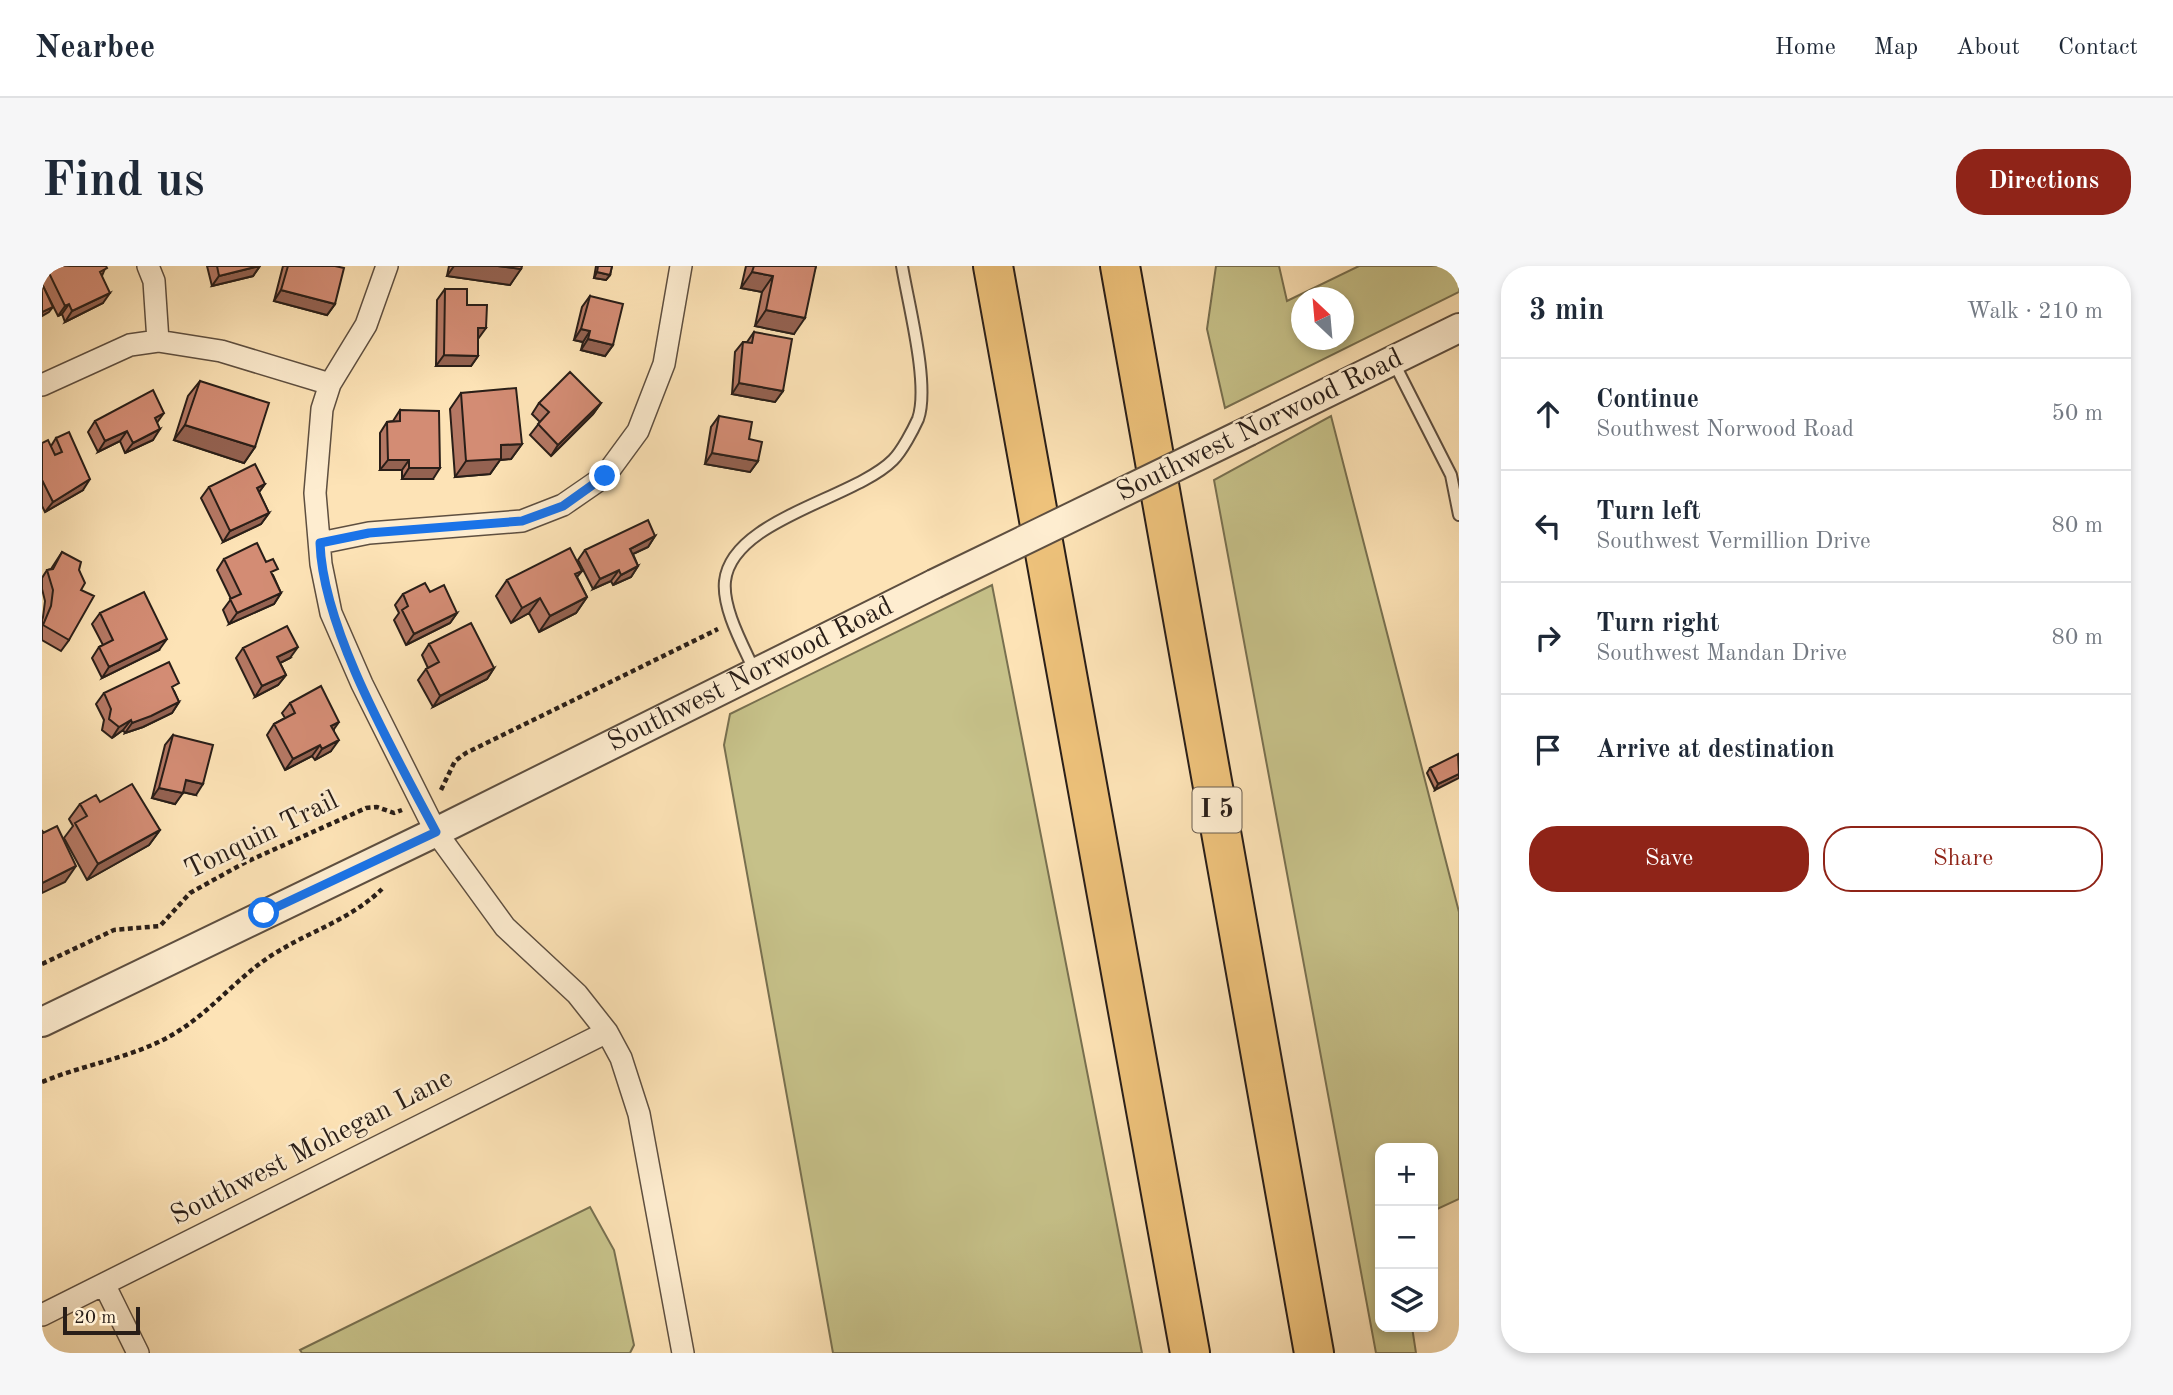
<!DOCTYPE html>
<meta charset="utf-8">
<style>
body{margin:0;font-family:"Old Standard TT",serif;background:#f6f6f7;color:#1f2937}
.controls{position:absolute;right:21px;bottom:21px;display:grid;overflow:hidden;border-radius:14px;box-shadow:0 4px 10px #0003}
.controls button{width:63px;height:63px;display:grid;place-items:center;padding:0;border:0;border-bottom:2px solid #e0e1e3;background:#fff;color:#1f2937;font:35px sans-serif}
.compass{position:absolute;left:1249px;top:21px;width:63px;height:63px;border-radius:50%;background:#fff;box-shadow:0 4px 10px #0003;rotate:334deg}
.scale{position:absolute;left:21px;bottom:18px;width:77px;box-sizing:border-box;padding-left:7px;border:4px solid #291e18;border-top:0;font-size:19px;line-height:24px;white-space:nowrap;color:#291e18;-webkit-text-stroke:5px #feedd0;paint-order:stroke}
.stop{position:absolute;width:21px;height:21px;margin:-16px;border:5px solid #1a73e8;border-radius:50%;background:#fff}
.stop.end{background:#1a73e8;border-color:#fff;box-shadow:0 2px 7px #0008}
.list{margin:0;padding:0;list-style:none}
h2{display:flex;justify-content:space-between;align-items:center;height:91px;margin:0;padding:0 28px;font-size:30px}
h2 small{font-size:23px;font-weight:400;color:#747a83}
.list li{display:grid;grid-template-columns:46px 1fr auto;gap:21px;align-items:center;box-sizing:border-box;height:112px;padding:0 28px;border-top:2px solid #e0e1e3}
.list b{display:block;font-size:26px;white-space:nowrap}
.list p{margin:0;font-size:23px;white-space:nowrap;color:#747a83}
.list em{font-size:23px;font-style:normal;color:#747a83}
.actions{display:flex;gap:14px;padding:21px 28px}
.actions a{flex:1;padding:16px 0;border:2px solid #8f2418;border-radius:28px;text-align:center;font-size:24px;color:#8f2418}
.actions .main{background:#8f2418;color:#fff}
.icon{flex:none;width:38px;height:38px;fill:none;stroke:currentColor;stroke-width:2;stroke-linecap:round;stroke-linejoin:round}
.map{position:relative;flex:none;width:1417px;height:1087px;overflow:hidden;border-radius:28px}
header{display:flex;align-items:center;gap:42px;box-sizing:border-box;height:98px;padding:0 35px;background:#fff;border-bottom:2px solid #e0e1e3}
header strong{font-size:33px}
nav{display:flex;gap:38px;margin-inline-start:auto;font-size:24px}
.intro{display:flex;align-items:center;justify-content:space-between;box-sizing:border-box;height:168px;padding:0 42px}
h1{margin:0;font-size:49px}
.button{padding:18px 32px;border-radius:28px;background:#8f2418;color:#fff;font-size:24px;font-weight:700}
main{display:flex;gap:42px;padding:0 42px}
aside{flex:1;background:#fff;border-radius:28px;box-shadow:0 4px 10px #0003}
.map>svg:first-child{display:block}
</style>
<header>
<strong>Nearbee</strong>
<nav><a>Home</a><a>Map</a><a>About</a><a>Contact</a></nav>
</header>
<div class="intro"><h1>Find us</h1><a class="button">Directions</a></div>
<main>
<div class="map">
<svg width="1417" height="1087" viewBox="0 0 1417 1087">
<rect width="100%" height="100%" fill="#fde3b6"/>
<filter id="stains"><feTurbulence type="fractalNoise" baseFrequency=".00286" numOctaves="4"/><feColorMatrix values="0 0 0 0 .2 0 0 0 0 .09 0 0 0 0 .02 0 0 0 .5 -.17"/></filter>
<radialGradient id="worn" r=".72"><stop offset=".6" stop-color="#630" stop-opacity="0"/><stop offset="1" stop-color="#630" stop-opacity=".3"/></radialGradient>
<!-- green -->
<path fill="#c6c189" stroke="#787050" stroke-width="2" fill-rule="evenodd" d="M1174,0h63l8,35 72,-35h100v26l-234,116 -18,-79zM1260,32h42v42h-42z
M1289,150l128,496v287l-26,12v-63h-53v179h32l4,26h-40l-162,-873z
M950,319l150,768h-309l-109,-608 6,-31z
M548,941l24,43 20,95 -4,8h-328l-2,-3z"/>
<g fill="none" stroke-linecap="round" stroke-linejoin="round">
<defs>
<path id="service" d="M1351,95l58,114 8,40
M713,406c-11,-25 -33,-63 -30,-91 7,-62 129,-82 168,-121 9,-9 20,-30 25,-41 12,-34 -10,-116 -16,-153"/>
<path id="minor" d="M106,0l6,15 4,60 63,10 109,33
M345,0l-21,59 -36,59 -8,25 -7,84 6,71 10,49 31,71 74,148 69,95 72,67 30,38 14,26 18,56 44,239
M0,119l88,-40 28,-4
M278,277l49,-10 153,-12 41,-16 42,-29 33,-45 26,-67 17,-98
M62,1018l34,69
M0,1049l565,-283"/>
<g id="tertiary">
<path d="M1207,165l210,-103"/>
<path id="s1" d="M0,756l394,-190 498,-248"/>
</g>
<path id="motorway" d="M951,0l197,1087
M1078,0l194,1087"/>
</defs>
<!-- service casing -->
<use href="#service" stroke="#5e4f40" stroke-width="14"/>
<!-- minor casing -->
<use href="#minor" stroke="#5e4f40" stroke-width="24"/>
<!-- tertiary casing -->
<use href="#tertiary" stroke="#5e4f40" stroke-width="32"/>
<!-- motorway casing -->
<use href="#motorway" stroke="#291e18" stroke-width="42"/>
<!-- path -->
<path stroke="#291e18" stroke-width="4.5" stroke-dasharray="5 3.5" stroke-linecap="butt" d="M399,524l14,-29 11,-8 252,-124
M0,698l72,-34 46,-4 30,-33 54,-30 122,-55 11,-1 17,6 8,-3
M0,816c45,-19 93,-24 135,-50 37,-23 63,-58 100,-80 36,-22 74,-33 105,-63"/>
<!-- service -->
<use href="#service" stroke="#feedd0" stroke-width="10"/>
<!-- minor -->
<use href="#minor" stroke="#feedd0" stroke-width="21"/>
<!-- tertiary -->
<use href="#tertiary" stroke="#feedd0" stroke-width="28"/>
<!-- motorway -->
<use href="#motorway" stroke="#eec27b" stroke-width="38"/>
<defs>
<path id="tertiary-bridge" d="M892,318l315,-153"/>
</defs>
<!-- tertiary-bridge casing -->
<use href="#tertiary-bridge" stroke="#5e4f40" stroke-width="32" stroke-linecap="butt"/>
<!-- tertiary-bridge -->
<use href="#tertiary-bridge" stroke="#feedd0" stroke-width="28"/>
</g>
<!-- wall -->
<path fill="#b57864" stroke="#291e18" stroke-width="2" d="M12,0h52l-4,10 1,27 -38,19 -3,-8 -4,2 -16,-32v-5l6,-8 7,-3z
M165,0h53l-7,10 -41,10z
M241,0h52v38l-8,11 -53,-14z
M407,0h73l-12,19 -63,-9z
M554,0h16l-2,9 -4,5 -12,-2z
M704,0h70l-22,68 -39,-8 7,-34 -21,-4z
M403,23l22,16 11,34v17l-7,10h-35l1,-66z
M548,30l23,49 -8,11 -24,-6 2,-8 -9,-2 8,-33z
M712,66l29,59 -8,11 -43,-8 3,-42 8,-10h4z
M158,115l55,66 -11,16 -70,-23 14,-44z
M419,127l61,51 -11,15 -11,1 -10,14 -35,3 -5,-68z
M497,137h62l-8,11 -42,42 -21,-21 10,-13 -8,-8z
M358,144l33,69h-31v-9h-22v-37l7,-11 6,-1z
M677,150l30,23 9,22 -8,11 -45,-8 6,-37z
M53,155l62,2 -4,17 -28,13 -5,-12 -22,11 -10,-20z
M14,172l27,52 -38,22 -3,-6v-63l9,3z
M223,218l-6,8 10,21 -8,11 -38,18 -22,-44 8,-11z
M613,270l-7,11 -15,7 5,12 -7,11 -18,8 -2,-4 -18,8 -15,-29 7,-10z
M20,286l17,18 2,20 -12,50 -8,11 -19,-11v-20l1,-3 2,-16 -3,-12v-11l5,-8 4,-1z
M182,293l49,16 8,18 -7,11 -45,20 -6,-14 8,-11 -14,-29z
M540,305l-5,6 10,20 -11,16 -37,19 -10,-19 -18,10 -15,-27 11,-16z
M388,326l27,21 -7,10 -44,22 -12,-25 5,-7 -4,-8 8,-11z
M58,347l59,37 -57,28 -10,-20 7,-11 4,-2 -11,-21z
M387,378l65,24 -7,11 -54,28 -15,-27 8,-11 2,-1 -6,-13z
M201,382l47,10 -10,5 6,12 -8,10 -23,12 -19,-39z
M132,425l5,11 -7,11 -29,14 -18,6 -2,-3 -11,8 -10,-8 2,-10 -8,-16 8,-11z
M248,437l44,27 -3,21 -16,9 -3,-4 -27,14 -18,-35 7,-11 11,-6 -3,-5z
M131,469l23,60 -13,-3 -8,12 -23,-6 13,-53z
M1417,490l-24,34 -8,-17 3,-5z
M58,536l60,28 -11,15 -62,35 -23,-42 9,-12 -4,-7 11,-15z"/>
<!-- shaded-wall -->
<path fill="#946251" stroke="#291e18" stroke-width="2" d="M218,0l-7,10 -41,10 7,-10z
M412,0h44l23,3 -11,16 -63,-9z
M555,6l13,3 -4,5 -12,-2z
M710,6l21,4 -11,16 -21,-4z
M239,24l54,14 -8,11 -53,-14z
M68,27l-7,10 -38,19 7,-11z
M27,38l-7,10 -4,2 7,-10z
M11,41l-4,5 -7,4v-4z
M724,44l39,8 -11,16 -39,-8z
M436,62h8l-8,11z
M539,63l9,2 -7,11 -9,-2z
M546,73l25,6 -8,11 -24,-6z
M402,89l34,1 -7,10h-35z
M697,117l44,8 -8,11 -43,-8z
M559,137l-8,11 -42,42 7,-11z
M122,147l-8,11 -1,-6z
M143,159l70,22 -11,16 -70,-23z
M118,163l-7,11 -28,13 8,-10z
M85,165l-7,10 -22,11 7,-11z
M480,178l-11,15 -11,1 -10,14 -35,3 11,-16 35,-16z
M670,187l46,8 -8,11 -45,-8z
M346,194h21l-7,10h-22z
M367,202h31l-7,11h-31z
M48,213l-7,11 -38,22 8,-10z
M223,218l-8,11v-7z
M227,247l-8,11 -38,18 7,-11z
M613,270l-7,11 -26,12 8,-10z
M596,300l-7,11 -18,8 8,-10z
M577,304l-8,11 -18,8 7,-10z
M239,327l-7,11 -45,20 8,-11z
M545,331l-11,16 -37,19 11,-16z
M498,332l-11,15 -18,10 11,-15z
M415,347l-7,10 -44,22 8,-11z
M125,373l-8,11 -57,28 7,-11z
M256,381l-8,11 -20,10 7,-11z
M452,402l-7,11 -54,28 7,-11z
M244,409l-8,10 -23,12 7,-11z
M137,436l-7,11 -29,14 -18,6 7,-10z
M89,454l-8,10 -11,8 7,-11z
M297,456l-7,10 -1,-6z
M297,474l-8,11 -16,9 7,-11z
M278,479l-8,11 -27,14 8,-11z
M1417,508v4l-24,12 3,-6z
M144,514l17,4 -7,11 -18,-4z
M117,522l24,5 -8,11 -23,-6z
M118,564l-11,15 -62,35 11,-16z
M34,600l-11,16 -23,11v-10z"/>
<!-- building -->
<path fill="#d38c74" stroke="#291e18" stroke-width="2" d="M16,0h48l1,2 -7,4 10,21 -38,18 -3,-7 -4,2 -17,-35z
M175,0h42l-40,10z
M246,0h47l9,2 -9,36 -54,-14z
M456,0h24l-1,3z
M556,0h14l-2,9 -13,-3z
M712,0h62l-11,52 -39,-8 7,-34 -21,-4z
M0,18l11,23 -11,5z
M403,23h22v16h20l-1,23h-8v28l-34,-1z
M548,30l33,8 -10,41 -25,-6 2,-8 -9,-2z
M712,66l38,7 -9,52 -44,-8 4,-41 9,1z
M528,106l31,31 -43,42 -20,-21 11,-12 -10,-9z
M158,115l69,22 -14,44 -70,-22z
M474,122l6,56 -21,1v14l-35,2 -5,-68z
M111,124l11,23 -9,5 5,11 -27,14 -6,-12 -22,10 -10,-20z
M358,144l39,1 1,57h-31v-8h-21l-1,-38 13,-1z
M677,150l33,6 -3,17 13,3 -4,19 -46,-8z
M27,166l21,47 -37,23 -11,-22v-37l6,-3 7,15 7,-3 -6,-14z
M213,198l10,20 -8,4 12,25 -39,18 -21,-44z
M606,254l7,16 -25,13 8,17 -17,9 -2,-5 -19,9 -15,-29z
M215,277l9,19 7,-3 5,10 -7,3 10,21 -44,20 -7,-14 11,-5 -17,-35z
M528,282l12,23 -7,3 12,23 -37,19 -10,-18 -18,10 -15,-28z
M20,286l19,10 -2,8 6,13 -4,7 13,6 -25,44 -26,-15 8,-19 2,-16 -6,-20 6,-1z
M383,317l5,9 14,-7 13,28 -43,21 -12,-24 6,-4 -5,-12z
M102,326l23,47 -58,28 -10,-20 14,-7 -13,-27z
M429,357l23,45 -54,28 -14,-27 13,-7 -10,-18z
M245,360l11,21 -21,10 9,18 -24,11 -19,-38z
M127,396l10,21 -7,4 7,15 -28,14 -19,7 -1,-3 -12,7 -10,-8 2,-10 -7,-16z
M279,420l18,36 -8,4 8,14 -17,9 -2,-4 -27,14 -19,-35 21,-11 -5,-10z
M131,469l40,10 -10,39 -17,-4 -3,13 -24,-5z
M1416,488l1,20 -21,10 -8,-16z
M90,518l28,46 -62,34 -23,-41 12,-7 -7,-12 16,-9 4,7z
M15,560l19,40 -34,17v-53l1,3z"/>
<g fill="none" stroke-linecap="round" stroke-linejoin="round">
<!-- route -->
<path stroke="#1a73e8" stroke-width="9" d="M222,647l172,-81c-41,-78 -113,-201 -116,-289l49,-10 153,-12 41,-15 42,-30"/>
</g>
<g text-anchor="middle" dominant-baseline="central" stroke-width="5" stroke-linejoin="round" paint-order="stroke">
<!-- shield labels -->
<rect fill="#feedd0" stroke="#695c4f" stroke-width="2" x="1150.5" y="521.5" width="49" height="45" rx="5"/>
<g font-size="26" font-weight="bold" fill="#291e18">
<text x="1175" y="544">I 5</text>
</g>
<!-- street labels -->
<g font-size="28" fill="#291e18" stroke="#feedd0">
<text transform="translate(1218 160) rotate(-26)">Southwest Norwood Road</text>
<text stroke="none"><textPath href="#s1" startOffset="789">Southwest Norwood Road</textPath></text>
<text transform="translate(220 570) rotate(-26)">Tonquin Trail</text>
<text transform="translate(270 882) rotate(-27)">Southwest Mohegan Lane</text>
</g>
</g>
<rect width="100%" height="100%" filter="url(#stains)"/>
<rect width="100%" height="100%" fill="url(#worn)"/>
</svg>
<div class="controls">
<button>+</button>
<button>−</button>
<button><svg class="icon" aria-label="layers" viewBox="0 0 24 24"><path d="M12 4l9 5-9 5-9-5zM3 14l9 5 9-5"/></svg></button>
</div>
<svg class="compass" viewBox="-18 -18 36 36"><path d="M0-13l5 13h-10z" fill="#e53935"/><path d="M0 13l5-13h-10z" fill="#747a83"/></svg>
<div class="scale">20 m</div>
<div class="stop" style="left:222px;top:647px"></div>
<div class="stop end" style="left:563px;top:210px"></div>
</div>
<aside>
<h2>3 min<small>Walk · 210 m</small></h2>
<ul class="list">
<li><svg class="icon" aria-label="ahead" viewBox="0 0 24 24"><path d="M12 20V5M6 11l6-6 6 6"/></svg><div><b>Continue</b><p>Southwest Norwood Road</p></div><em>50 m</em></li>
<li><svg class="icon" aria-label="left" viewBox="0 0 24 24"><path d="M17 20v-9H6M10 6l-5 5 5 5"/></svg><div><b>Turn left</b><p>Southwest Vermillion Drive</p></div><em>80 m</em></li>
<li><svg class="icon" aria-label="right" viewBox="0 0 24 24"><path d="M7 20v-9h11M14 6l5 5-5 5"/></svg><div><b>Turn right</b><p>Southwest Mandan Drive</p></div><em>80 m</em></li>
<li><svg class="icon" aria-label="arrive" viewBox="0 0 24 24"><path d="M6 21V4h12l-3 4 3 4H6"/></svg><div><b>Arrive at destination</b></div></li>
</ul>
<div class="actions"><a class="main">Save</a><a>Share</a></div>
</aside>
</main>
